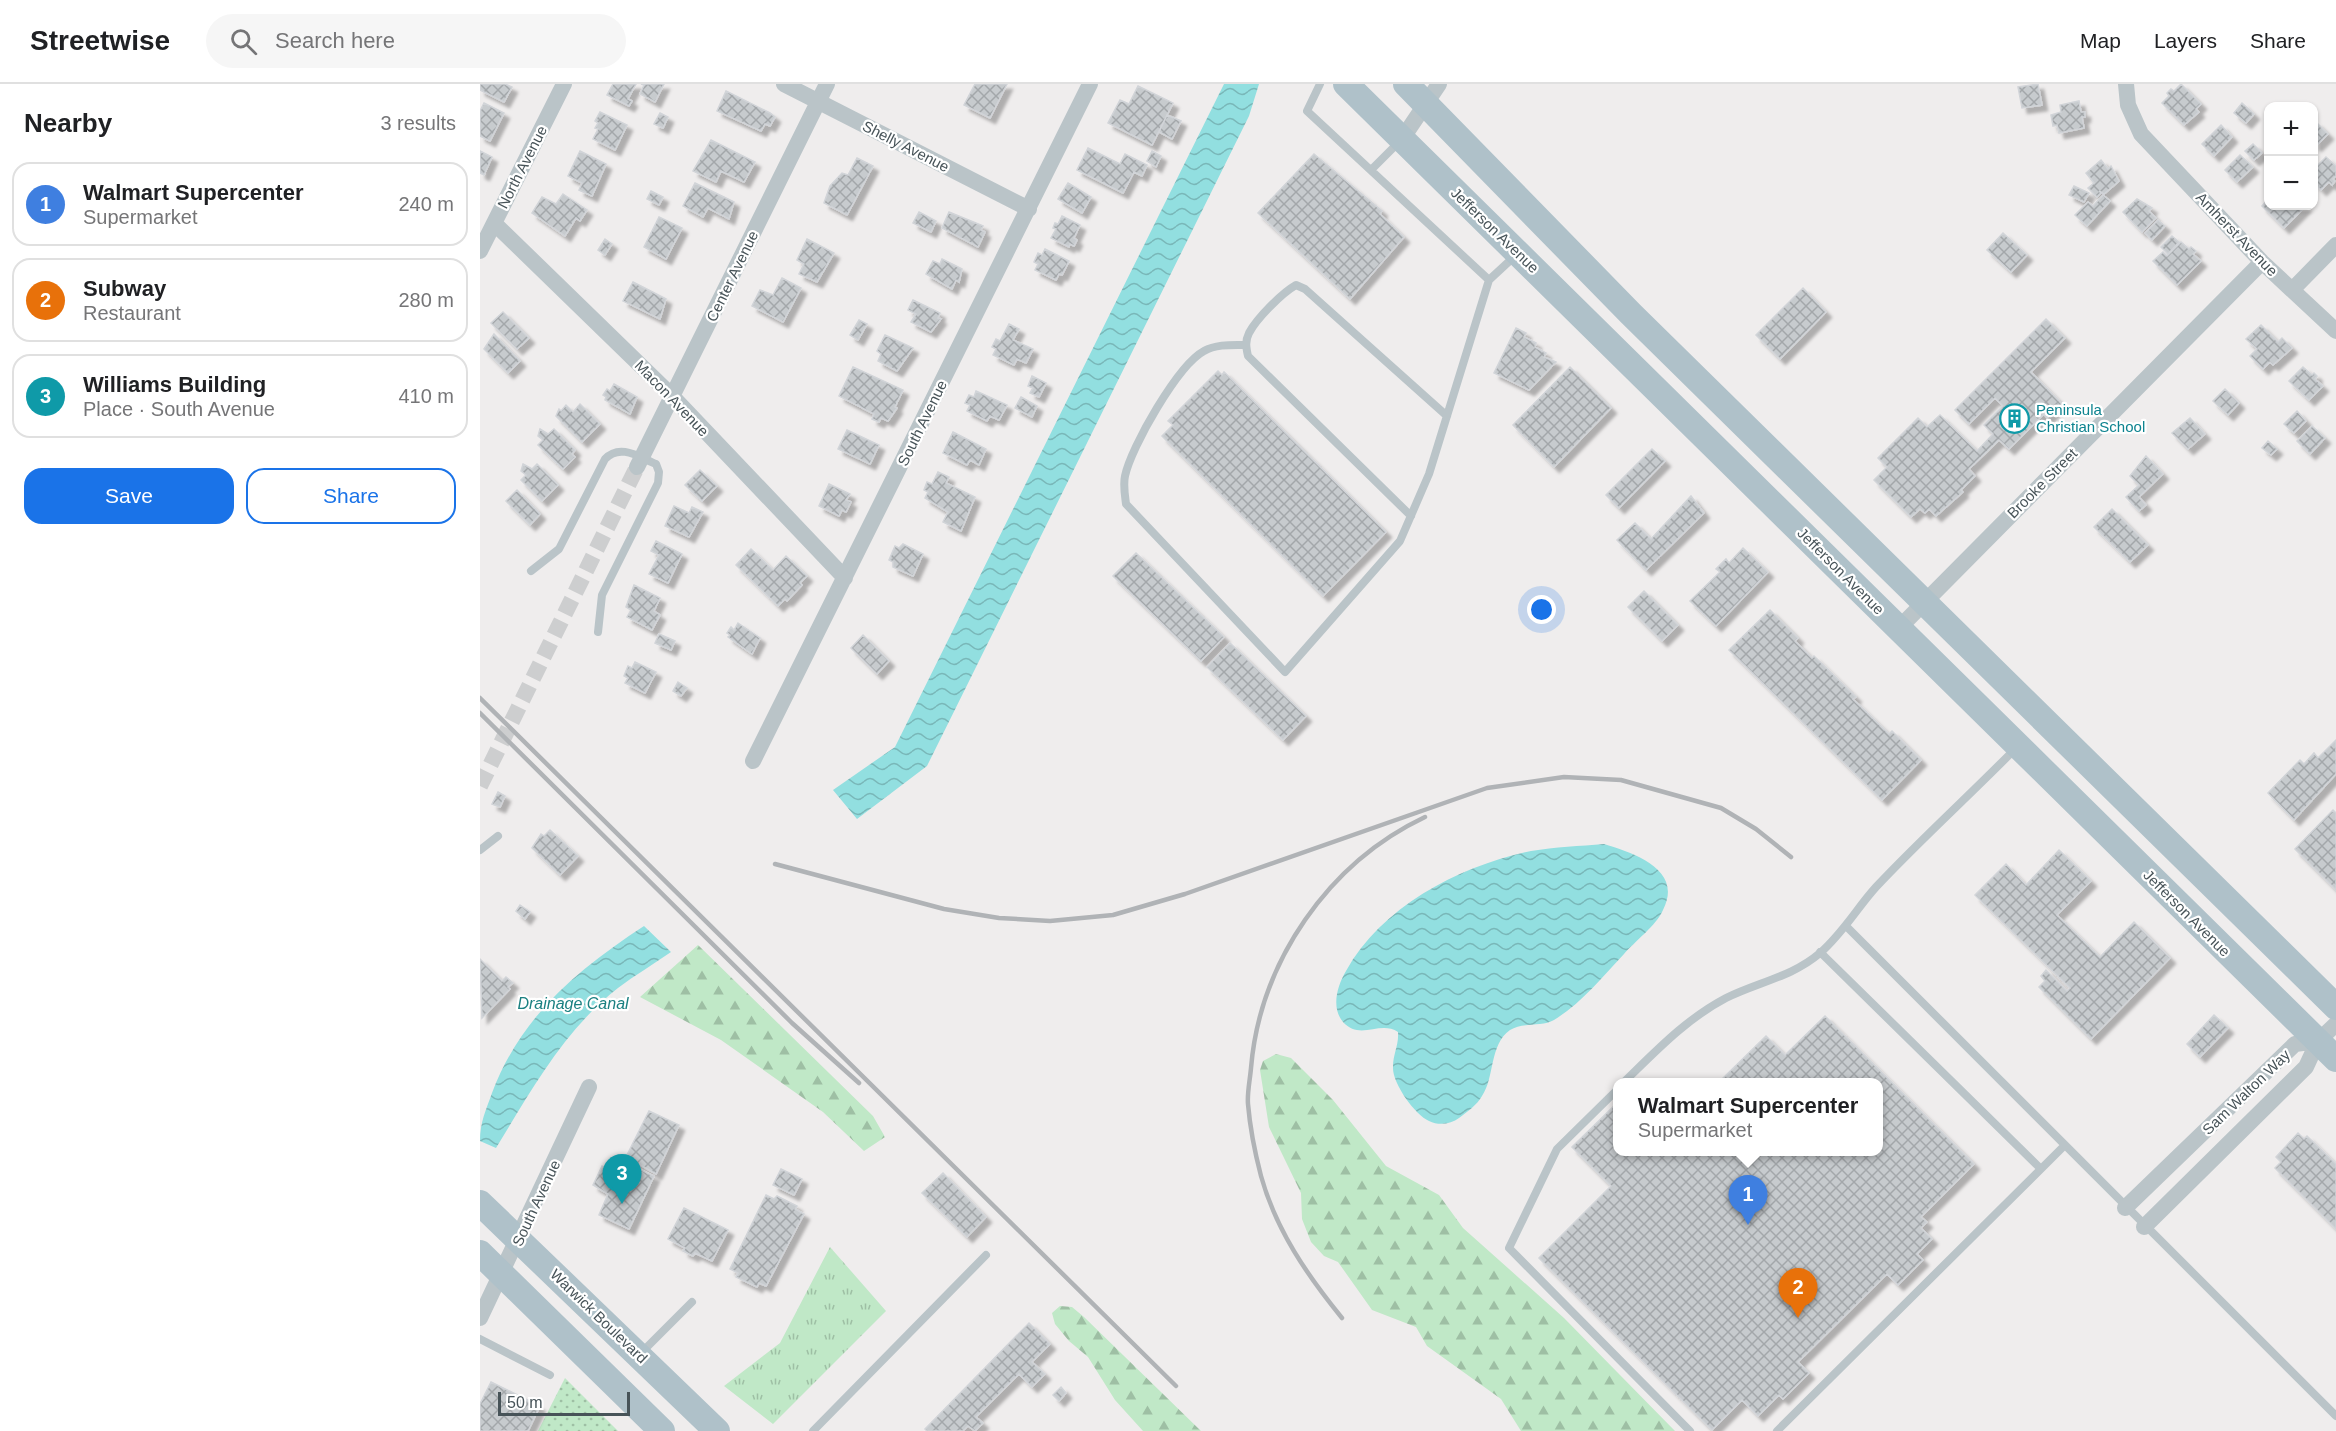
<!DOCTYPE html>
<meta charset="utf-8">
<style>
body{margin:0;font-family:Helvetica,sans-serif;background:#f6f6f6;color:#202124}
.controls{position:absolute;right:18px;top:18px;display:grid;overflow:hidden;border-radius:12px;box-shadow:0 2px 4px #0004}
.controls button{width:54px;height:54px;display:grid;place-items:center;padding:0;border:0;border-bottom:2px solid #e0e0e0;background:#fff;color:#202124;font:30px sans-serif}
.scale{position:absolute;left:18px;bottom:15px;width:132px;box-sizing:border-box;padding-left:6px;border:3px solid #475358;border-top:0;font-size:16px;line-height:21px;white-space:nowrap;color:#475358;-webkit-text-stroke:4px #fff;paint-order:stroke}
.you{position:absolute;left:1062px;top:526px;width:21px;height:21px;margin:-15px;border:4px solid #fff;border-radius:50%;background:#1a73e8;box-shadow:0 0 0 9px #1a73e833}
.badge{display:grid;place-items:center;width:39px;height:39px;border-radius:50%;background:#1a73e8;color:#fff;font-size:20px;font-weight:700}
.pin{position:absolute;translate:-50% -50px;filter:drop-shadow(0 2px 3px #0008)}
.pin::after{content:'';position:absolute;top:32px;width:21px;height:18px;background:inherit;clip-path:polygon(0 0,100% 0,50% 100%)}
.popup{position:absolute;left:1133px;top:994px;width:270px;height:78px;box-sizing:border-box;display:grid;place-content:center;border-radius:12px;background:#fff;filter:drop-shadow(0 2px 4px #0005);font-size:20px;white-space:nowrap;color:#757577}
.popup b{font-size:22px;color:#202124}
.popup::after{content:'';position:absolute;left:50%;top:100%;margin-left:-12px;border:12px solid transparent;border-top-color:#fff}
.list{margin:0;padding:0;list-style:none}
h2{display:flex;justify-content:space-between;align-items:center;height:78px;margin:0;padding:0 24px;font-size:26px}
h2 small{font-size:20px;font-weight:400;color:#757577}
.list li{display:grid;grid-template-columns:39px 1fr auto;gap:18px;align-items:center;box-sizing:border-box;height:84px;margin:0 12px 12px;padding:0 12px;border:2px solid #e0e0e0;border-radius:18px}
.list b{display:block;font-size:22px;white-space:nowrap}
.list p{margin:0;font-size:20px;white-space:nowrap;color:#757577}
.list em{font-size:20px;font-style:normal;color:#757577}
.actions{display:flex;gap:12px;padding:18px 24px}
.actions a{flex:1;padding:14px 0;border:2px solid #1a73e8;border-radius:18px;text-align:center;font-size:21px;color:#1a73e8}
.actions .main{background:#1a73e8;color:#fff}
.icon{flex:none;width:33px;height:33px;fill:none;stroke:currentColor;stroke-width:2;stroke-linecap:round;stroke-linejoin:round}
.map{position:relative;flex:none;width:1856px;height:1347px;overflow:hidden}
header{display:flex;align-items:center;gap:36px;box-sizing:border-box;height:84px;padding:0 30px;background:#fff;border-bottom:2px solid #e0e0e0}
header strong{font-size:28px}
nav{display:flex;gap:33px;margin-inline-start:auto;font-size:21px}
.search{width:420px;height:54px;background:#f6f6f6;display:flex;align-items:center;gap:15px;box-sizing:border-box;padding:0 21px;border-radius:33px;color:#757577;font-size:22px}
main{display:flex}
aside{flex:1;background:#fff}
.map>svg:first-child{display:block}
</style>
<header>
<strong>Streetwise</strong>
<div class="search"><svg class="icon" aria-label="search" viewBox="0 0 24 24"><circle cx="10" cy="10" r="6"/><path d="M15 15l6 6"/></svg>Search here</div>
<nav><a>Map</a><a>Layers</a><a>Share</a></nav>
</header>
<main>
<aside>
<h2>Nearby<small>3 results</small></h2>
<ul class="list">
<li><span class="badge" style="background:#3f7fe0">1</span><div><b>Walmart Supercenter</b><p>Supermarket</p></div><em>240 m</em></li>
<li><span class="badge" style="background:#e8710a">2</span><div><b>Subway</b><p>Restaurant</p></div><em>280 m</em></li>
<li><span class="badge" style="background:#0f9aa8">3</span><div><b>Williams Building</b><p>Place · South Avenue</p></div><em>410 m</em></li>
</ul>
<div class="actions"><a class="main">Save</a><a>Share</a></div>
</aside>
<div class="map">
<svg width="1856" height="1347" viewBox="0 0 1856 1347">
<defs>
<pattern id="grass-tufts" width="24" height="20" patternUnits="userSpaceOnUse" patternTransform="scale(1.5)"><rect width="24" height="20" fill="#c0e8c7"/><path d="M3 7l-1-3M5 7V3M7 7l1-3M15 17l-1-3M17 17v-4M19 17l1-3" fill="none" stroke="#9ebfa4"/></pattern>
<pattern id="forest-firs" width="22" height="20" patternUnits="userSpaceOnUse" patternTransform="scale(1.5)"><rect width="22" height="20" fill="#c0e8c7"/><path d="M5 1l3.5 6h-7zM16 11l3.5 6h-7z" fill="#9ebfa4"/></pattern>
<pattern id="park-dots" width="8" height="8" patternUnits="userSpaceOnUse" patternTransform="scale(1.5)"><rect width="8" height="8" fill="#c0e8c7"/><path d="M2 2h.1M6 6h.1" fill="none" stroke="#9ebfa4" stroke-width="1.8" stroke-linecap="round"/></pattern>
<pattern id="water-waves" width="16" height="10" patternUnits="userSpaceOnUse" patternTransform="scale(1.5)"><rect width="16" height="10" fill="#92dfe0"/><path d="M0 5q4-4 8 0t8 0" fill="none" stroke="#79b7b8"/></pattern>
<pattern id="building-cross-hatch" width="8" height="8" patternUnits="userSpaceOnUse" patternTransform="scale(1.5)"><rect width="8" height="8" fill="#c7cbce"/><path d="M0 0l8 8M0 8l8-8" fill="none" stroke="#a3a7aa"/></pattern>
<filter id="shadow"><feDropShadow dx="5.5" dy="5.5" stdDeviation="1.5" flood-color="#0004"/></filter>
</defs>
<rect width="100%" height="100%" fill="#efeded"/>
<!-- grass -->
<path fill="url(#grass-tufts)" d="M350,1163l56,64 -113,113 -49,-38 56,-43z"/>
<!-- forest -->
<path fill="url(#forest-firs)" d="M218,861l175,171 12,21 -21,14 -41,-39 -102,-72 -81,-43z
M796,970l15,4 42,42 53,66 53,29 24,33 101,90 111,113h-154l-20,-32 -74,-53 -11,-19 -44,-17 -34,-48 -14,-6 -13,-14 -9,-23 -1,-26 -32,-66 -9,-57 3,-9z
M580,1222l12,1 12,10 117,114h-58l-28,-31 -27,-43 -19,-16 -14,-17 -3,-11z"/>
<!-- park -->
<path fill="url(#park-dots)" d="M85,1294l53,53h-80z"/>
<!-- water -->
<path fill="url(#water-waves)" d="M744,0h35l-10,32 -322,650 -70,53 -24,-29 62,-43z
M1124,760c29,9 80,25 59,66 -7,16 -28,31 -39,44 -22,23 -42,49 -70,66 -12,7 -31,2 -44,10 -21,15 -15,47 -28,66 -5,9 -15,16 -23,22 -8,6 -20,8 -30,3 -14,-6 -37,-38 -36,-54 0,-13 6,-22 5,-35 -18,-12 -38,9 -55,-10 -12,-14 -6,-36 3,-51 36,-65 114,-105 185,-120 24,-4 49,-5 73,-7z
M164,842l27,26c-17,12 -36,23 -53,36 -54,42 -87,103 -122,160l-16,-7c0,-19 6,-31 12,-48 29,-77 85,-123 152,-167z"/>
<!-- building -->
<path fill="url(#building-cross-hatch)" stroke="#d1d4d8" stroke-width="1.5" filter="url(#shadow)" d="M0,0h25l7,3 -8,15 -24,-12z
M133,0h23l-8,15 4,2 -3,5 -22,-11z
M161,0h23l-9,18 -15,-8 4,-9z
M495,0h32l-17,34 -26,-13z
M1558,0l4,21 -20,3 -4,-21z
M1701,0l20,20 -5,5 3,3 -15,13 -22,-22 7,-7 -2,-3 4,-4 3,2z
M658,2l35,17 -21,42 -44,-22 12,-23 9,4z
M246,7l44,22 5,4 -5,9 -5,-2 -4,7 -44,-20z
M1599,17l2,11h4v5h-3l2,11 -25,5 -2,-8 -4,1 -2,-11 10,-3 -1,-7z
M4,19l20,10 -14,28 -10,-5v-25z
M1762,19l12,11 -8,9 -12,-10z
M120,28l27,13 -12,25 -22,-11 5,-10 -3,-1 3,-5 -3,-2z
M180,29l8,4 -5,11 -9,-4z
M687,31l14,6 -9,18 -13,-7z
M1836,38l12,12 -12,12 -2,-2v-19z
M1741,41l11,12 -18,19 -12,-12z
M231,56l44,22 -11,20 -23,-11 -5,11 -23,-11z
M1773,60l9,9 -8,7 -9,-9z
M608,64l32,16 5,-10 22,11 -5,11 -8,-4 -11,21 -46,-23z
M0,67l12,6 -8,18 -4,-2z
M100,67l26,13 -14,32 -13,-6 3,-7 -14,-7z
M672,67l9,5 -5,11 -9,-6z
M834,70l68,57 -2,3 24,23 -54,62 -92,-86z
M1760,71l13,12 -16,15 -12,-12z
M1846,73l10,9v10l-3,3 2,2 -3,4 -3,-3 -8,8 -7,-7v-22l4,4z
M377,74l16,8 -26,49 -23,-12 6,-17 12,-13 6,2z
M1621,76l7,9 3,-3 8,15 -15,13 -5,-3 2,2 -4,4 -9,-9 6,-5 -8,-10z
M215,99l39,19 -5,17 -21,-11 -5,9 -20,-11z
M588,99l23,14 -9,16 -24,-14z
M1594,102l15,7 -5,9 -15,-7z
M171,107l12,6 -4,8 -12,-6z
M83,110l24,16 -7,11 -4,-3 -11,18 -33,-23 10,-16 14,7z
M1623,111l7,6 -23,25 -12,-11 13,-13 5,4z
M1657,115l15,9 -3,3 7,7 -14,14 -19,-20z
M1788,115v7h38l-22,22 -22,-22z
M439,128l17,9 -5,11 -18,-9z
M469,128l34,14 -2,4 4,2 -7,15 -36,-19z
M582,132l18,9 -6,13 3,2 -3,6 -4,-2 -1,3 -18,-9 5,-9 -3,-1 2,-5 3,1z
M179,133l23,11 -16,31 -22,-12z
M1678,136l7,6 -13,14 -7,-7z
M1523,149l24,22 -16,17 -24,-22z
M1692,152l7,6 -11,12 -7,-7z
M125,155l7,5 -7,11 -7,-5z
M327,155l27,14 -17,29 -18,-8 5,-10 -7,-4z
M1701,158l8,7 2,-2 5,4 -3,3 8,7 -24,24 -24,-24 10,-9 4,4z
M565,165l24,12 -7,14 -3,-1 -3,6 -21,-10 3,-6 -4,-2 4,-9 4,2z
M462,175l20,10 -3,13 -3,-2 -4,9 -26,-15 7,-13 7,3z
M302,194l19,10 -18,34 -31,-16 8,-16 13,5z
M153,198l33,17 -6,20 -37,-18z
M1323,204l23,24 -46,47 -24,-24z
M433,216l27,13 -2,5 3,1 -10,13 -20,-10 5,-8 -8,-4z
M23,228l26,26 -12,11 -26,-26z
M1566,235l19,19 -34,34 31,32 -15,14 -3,-4 -35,35 -10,-9 -30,29 6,7 -14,14 2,2 -27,24 -7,-7 -4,4 -5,-4 -9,8 -37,-37 13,-13 -9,-9 40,-40 9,9 13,-12 37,36 16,-17 -9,-9 19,-19 -8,-8 -26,26 -14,-14z
M379,236l8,4 -9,16 -8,-5z
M529,240l10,5 -6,11 20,9 -7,14 -9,-4 -3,6 -21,-10 3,-6 -4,-2 4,-8 4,2z
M1781,241l17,17 4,-4 10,10 -19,17 -3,-3 -7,7 -13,-13 7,-7 -11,-10z
M1036,244l10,5 -2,4 12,6 -1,4 11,6 -2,4 12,5 -27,28 -35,-17z
M14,250l26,27 -12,12 -24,-24z
M405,251l28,13 -16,23 -19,-10 3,-7 -4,-3z
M373,283l50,23 -8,17 2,1 -9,13 -7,-3 -2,4 -7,-3 2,-5 -35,-18z
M1090,283l41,41 -57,59 -41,-42z
M1823,283l9,8 2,-2 3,3 -2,3 8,7 -14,14 -20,-19z
M738,287l4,4 2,-3 162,160 -63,64 -161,-160 11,-11 -5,-4z
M552,292l14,7 -7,14 -9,-4 3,-5 -5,-2z
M134,300l23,13 -7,17 -25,-14 1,-3 -3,-2 4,-6 3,2z
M1745,305l14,14 -11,12 -15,-14z
M496,307l31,14 -8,15 -9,-4 -3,5 -20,-10 3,-6 -5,-2 4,-8 5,2z
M541,313l16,9 -5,11 -17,-9z
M100,320l20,20 -18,18 -26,-26 3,-7 2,2 5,-6 7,7z
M1817,327l9,10 -12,12 -10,-9z
M1710,334l15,16 -17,15 -16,-16z
M1832,342l13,12 -15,16 -13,-13z
M60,345l8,5 6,-5 21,21 -3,4 3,3 -12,12 -25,-24 5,-5 -5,-4z
M367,346l32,15 -9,19 -32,-15z
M473,348l33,17 -7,16 -9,-5 -3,5 -24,-12z
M1788,357l9,8 -6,6 -9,-7z
M1172,365l13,12 -46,47 -13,-13z
M1666,372l17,18 -24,23 7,8 -7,6 -13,-14 13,-12 -9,-9z
M43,380l9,5 5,-5 21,21 -16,16 -21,-21 5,-5 -5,-4z
M220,386l17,16 -15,15 -17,-16z
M458,388l11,5 -3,6 29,14 -14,34 -18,-9 5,-10 -23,-14 3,-6 -4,-2 3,-8 5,2z
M349,400l21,10 -4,6 5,2 -5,10 -4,-2 -3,6 -20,-10z
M37,406l23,24 -10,11 -24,-24z
M1211,412l13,17 -58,57 -29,-30 18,-17 16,16z
M194,422l15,7 3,-6 11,5 -14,25 -24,-11z
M1632,425l36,36 -18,17 -36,-35z
M176,457l26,13 -14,29 -19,-9 10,-19 -8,-4z
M423,460l20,10 -10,22 -20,-9v-5l-4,-2 6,-14 4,2z
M1263,464l25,24 -52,54 -26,-25 30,-29 -4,-3 10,-10 3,4z
M271,465l22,21 13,-14 21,20 -7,7 2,2 -15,16 -2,-2 -7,7 -42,-41z
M656,469l88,84 -23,24 -88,-85z
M154,501l26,13 -6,13 6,4 -8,15 -25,-13 4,-7 -5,-3z
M1164,507l34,34 -16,16 -34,-34z
M1290,526l28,28 -3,3 17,17 2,-2 42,41 -3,2 36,35 3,-3 29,29 -39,40 -153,-150z
M258,539l22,15 -8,16 -24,-17 2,-2 -3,-2 4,-6 3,3z
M179,550l16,7 -4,9 -16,-7z
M383,551l26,26 -12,13 -26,-26z
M750,559l76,73 -23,24 -76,-73z
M155,578l21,10 -11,21 -20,-10 3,-5 -4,-2 4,-10 4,2z
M198,598l9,6 -6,8 -8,-5z
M1856,656v34l-42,46 -26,-27 32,-33 4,4 10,-11 4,5z
M18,708l7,4 -5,11 -8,-3z
M1853,726l3,3v77l-41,-41z
M70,746l28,26 -18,19 -28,-27 9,-14 3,2z
M1579,766l32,31 -34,34 43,42 34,-35 36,36 -79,81 -52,-52 6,-6 -4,-5 5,-6 21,21 3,-3 -95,-93 31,-31 20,21z
M40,821l10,7 -5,7 -9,-8z
M0,875l22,22 4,-4 7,6 -5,4 2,2 -28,29z
M1734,931l14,13 -28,29 -13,-13z
M1345,932l149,148 -53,53 6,5 -6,6 11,11 -15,15 6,6 -25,25 -11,-11 -89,88 11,11 -26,26 -4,-4 -21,21 -16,-16 -30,30 -173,-172 72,-72 -39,-39 46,-45v50h260v-70h-159l47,-46 19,19z
M169,1027l30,14 -23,49 -30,-17z
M1818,1049l6,6 3,-3 29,28v65l-61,-61 6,-6 -5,-5z
M144,1078l30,14 -25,53 -30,-14 9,-21 -15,-9 9,-19 16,8z
M301,1085l21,10 -8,16 -21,-10z
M463,1089l43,44 -19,20 -45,-44z
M286,1111l8,4 3,-3 20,10 -2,3 9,5 -38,72 -7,-3 -2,4 -21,-10 2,-4 -8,-4z
M204,1124l44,22 -16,31 -17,-8 -2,3 -10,-5 2,-3 -17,-9z
M549,1239l21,21 -18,18 13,12 -13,13 -13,-13 -43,43 7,6 -8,8 -7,-5 -5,5h-36l-2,-2z
M11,1298l49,24 -12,25h-48v-27z
M581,1303l5,6 -7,8 -6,-6z"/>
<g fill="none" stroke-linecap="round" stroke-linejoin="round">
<!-- street-tunnel -->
<path stroke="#cdcecf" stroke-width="16" stroke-dasharray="16 8" stroke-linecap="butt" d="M0,702l157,-319"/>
<!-- lane -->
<path stroke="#bac4c8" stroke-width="8" d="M840,0l-13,27 182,169 27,-25
M892,85l27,-27
M765,261c-13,0 -29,-1 -41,6 -26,14 -73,96 -79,125 -2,9 0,20 1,28l159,168 115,-131 29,-67 60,-194
M931,432l-163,-160c-2,-9 -3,-15 1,-23 8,-15 33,-40 47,-48l9,4 142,127
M51,487l28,-22 46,-90c15,-16 34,-2 51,5l3,8 -1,11 -56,112 -4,37
M0,766l18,-14
M1366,842l490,490
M1340,868l221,217
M1144,998c32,-31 62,-63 102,-84 32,-16 66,-21 94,-45 23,-20 37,-45 56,-66 45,-48 94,-92 140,-139
M1138,1005l-61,60 -48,99 181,183
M0,1255l70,36
M160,1270l52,-52
M333,1347l173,-176
M1297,1347l287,-285"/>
<!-- street -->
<path stroke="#bac4c8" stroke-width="16" d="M304,0l245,125
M1646,0l2,21 13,29 121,128 74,69
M922,55l37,-55
M14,139l178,173 173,182
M0,167l84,-167
M1813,205l43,-44
M157,383l190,-383
M1419,544l363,-366
M273,677l337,-677
M1645,1124l170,-164 23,-3
M1664,1143l162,-160 12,-26 18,-17
M0,1234l109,-231"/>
<!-- primary -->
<path stroke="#afc1c9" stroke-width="26" d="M866,0l990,975
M926,0l225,230 705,693
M0,1119l237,228
M0,1169l182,178"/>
<!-- rail -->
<path stroke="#b0b3b6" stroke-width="4.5" d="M0,614l696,688
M0,629l312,310 67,60
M295,780l169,45 55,9 51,3 63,-6 72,-21 302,-106 77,-11 57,3 100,28 35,21 35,28
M862,1234c-35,-43 -66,-88 -81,-142 -6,-23 -11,-48 -13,-72 -1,-11 2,-24 3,-36 9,-106 77,-205 174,-251"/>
</g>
<!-- icons -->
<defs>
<symbol id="building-ring" viewBox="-11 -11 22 22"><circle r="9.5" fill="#fff" stroke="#0f9aa8" stroke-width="1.5"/><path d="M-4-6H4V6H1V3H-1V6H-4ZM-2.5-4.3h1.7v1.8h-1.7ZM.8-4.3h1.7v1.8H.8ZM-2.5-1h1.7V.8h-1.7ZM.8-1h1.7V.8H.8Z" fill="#0f9aa8"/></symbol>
</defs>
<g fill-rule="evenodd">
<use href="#building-ring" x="1518" y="318" width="33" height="33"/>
</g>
<g text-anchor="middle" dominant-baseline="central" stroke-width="4.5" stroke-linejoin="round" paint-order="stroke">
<!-- street labels -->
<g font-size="15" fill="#475358" stroke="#fff">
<text transform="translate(426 62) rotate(27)">Shelly Avenue</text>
<text transform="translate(42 83) rotate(-63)">North Avenue</text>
<text transform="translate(1015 146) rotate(44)">Jefferson Avenue</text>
<text transform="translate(1757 150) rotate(46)">Amherst Avenue</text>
<text transform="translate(252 192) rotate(-64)">Center Avenue</text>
<text transform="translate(192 314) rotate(46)">Macon Avenue</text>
<text transform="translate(442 339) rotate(-64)">South Avenue</text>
<text transform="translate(1562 399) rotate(-45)">Brooke Street</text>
<text transform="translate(1361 487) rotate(45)">Jefferson Avenue</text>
<text transform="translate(1707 829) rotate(45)">Jefferson Avenue</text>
<text transform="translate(1766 1008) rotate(-44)">Sam Walton Way</text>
<text transform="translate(56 1119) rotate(-65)">South Avenue</text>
<text transform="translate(119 1232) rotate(44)">Warwick Boulevard</text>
</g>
<!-- culture labels -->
<g font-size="15" fill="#0d838f" stroke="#fff" text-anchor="start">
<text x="1556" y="325">Peninsula<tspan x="1556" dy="17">Christian School</tspan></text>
</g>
<!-- water labels -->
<g font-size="16" font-style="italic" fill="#1b8081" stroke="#fff">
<text x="93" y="919">Drainage Canal</text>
</g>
</g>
</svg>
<div class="controls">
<button>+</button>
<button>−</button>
</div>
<div class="scale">50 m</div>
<div class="you"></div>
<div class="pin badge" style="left:1268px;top:1141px;background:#3f7fe0">1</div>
<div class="popup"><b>Walmart Supercenter</b>Supermarket</div>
<div class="pin badge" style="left:1318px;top:1234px;background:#e8710a">2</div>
<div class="pin badge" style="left:142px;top:1120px;background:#0f9aa8">3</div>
</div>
</main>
